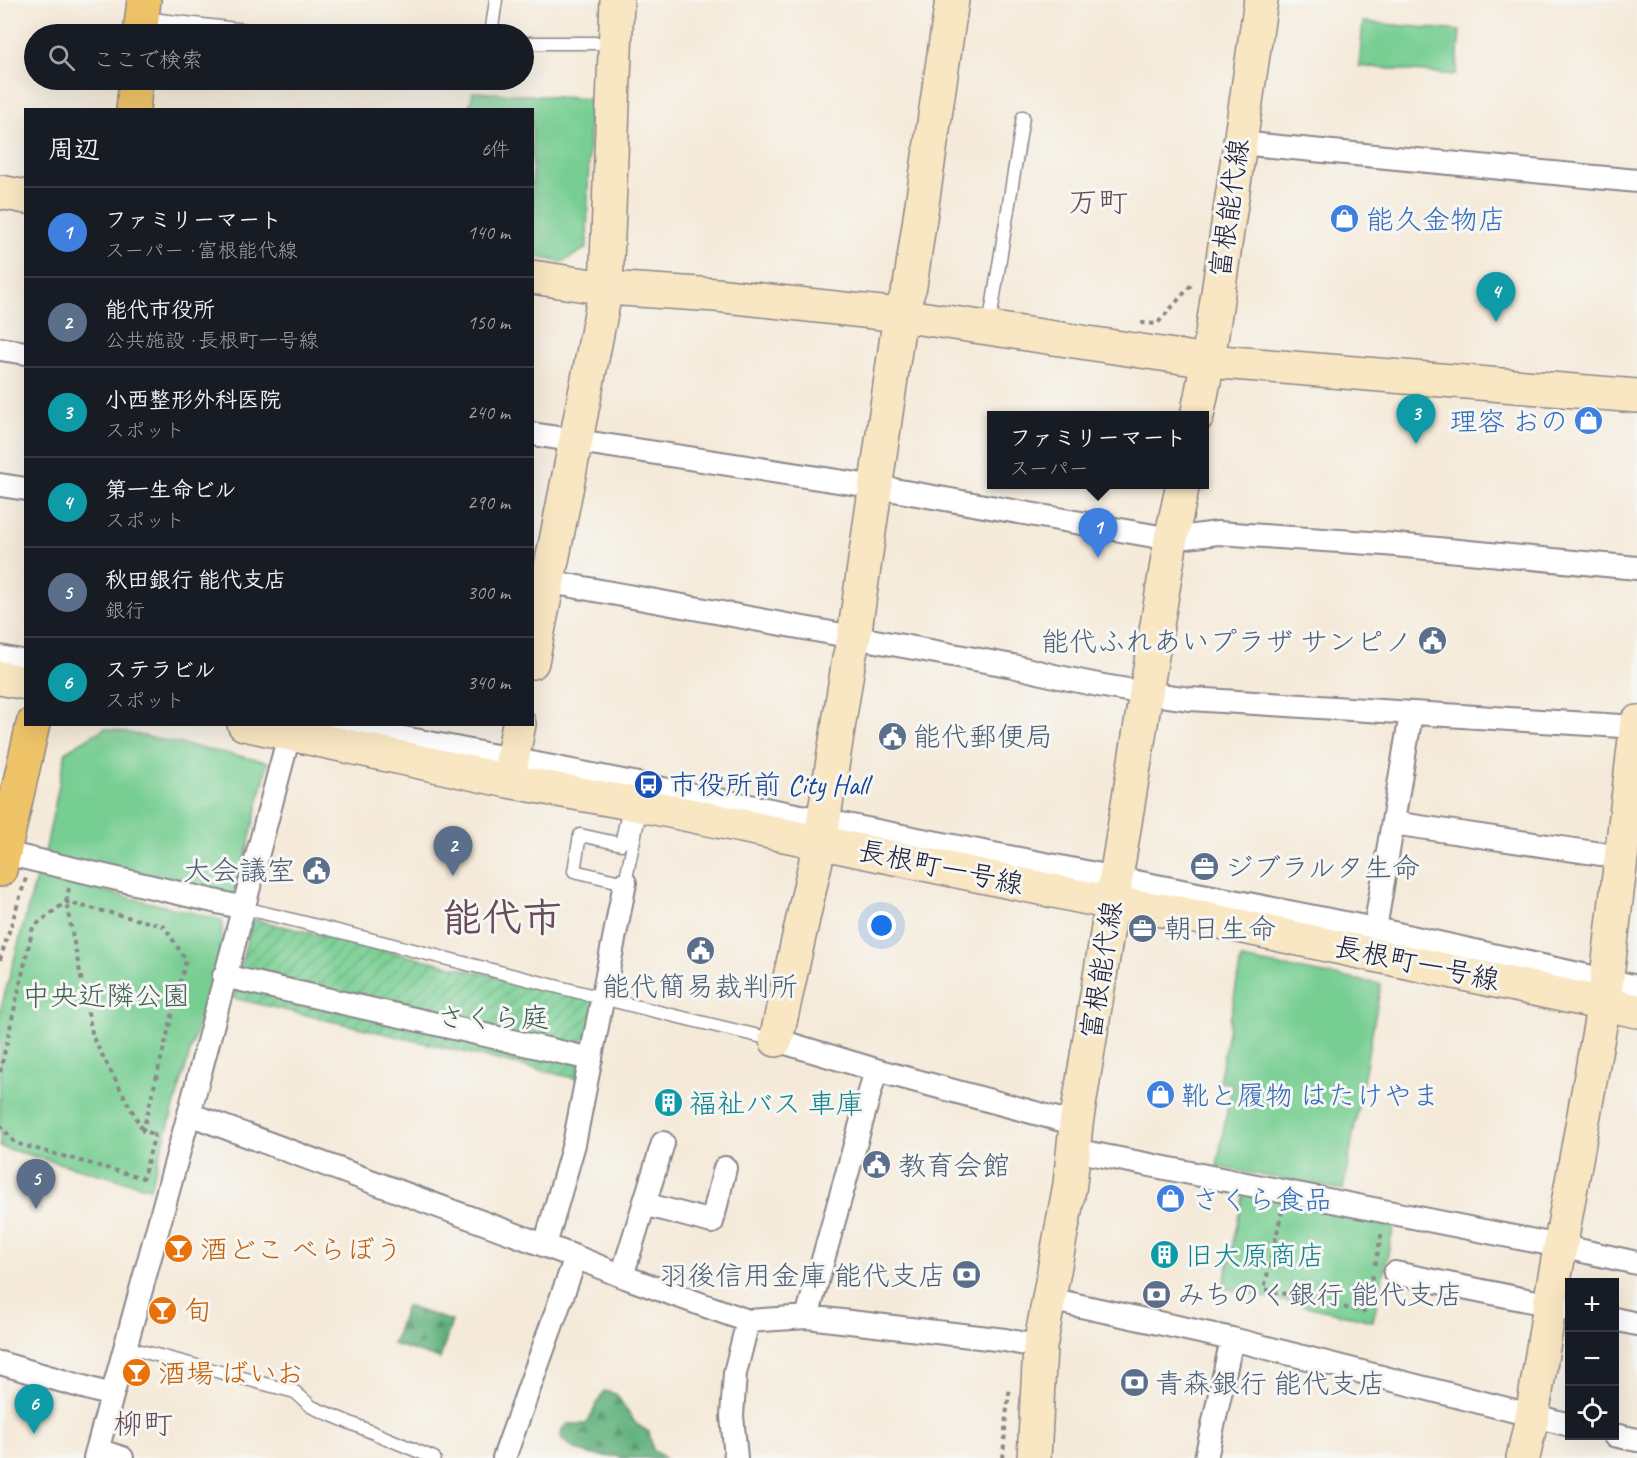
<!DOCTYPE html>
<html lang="ja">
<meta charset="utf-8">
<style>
body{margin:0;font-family:Caveat,"Klee One",sans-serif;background:#242831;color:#f1f3f6}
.controls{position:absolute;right:18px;bottom:18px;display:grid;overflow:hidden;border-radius:0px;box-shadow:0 6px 24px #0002}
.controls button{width:54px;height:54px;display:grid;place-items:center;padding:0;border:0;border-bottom:2px solid #363941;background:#171b24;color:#f1f3f6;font:30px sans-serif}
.you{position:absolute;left:882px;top:926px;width:21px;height:21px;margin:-15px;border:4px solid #fff;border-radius:50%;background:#1a73e8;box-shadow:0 0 0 9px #1a73e833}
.badge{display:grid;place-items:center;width:39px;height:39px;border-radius:50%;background:#ea580c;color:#fff;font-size:20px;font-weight:700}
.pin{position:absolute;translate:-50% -50px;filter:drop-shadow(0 2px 3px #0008)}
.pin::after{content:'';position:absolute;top:32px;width:21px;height:18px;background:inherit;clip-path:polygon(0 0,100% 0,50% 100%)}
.popup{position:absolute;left:987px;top:411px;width:222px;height:78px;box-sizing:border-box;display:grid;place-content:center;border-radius:0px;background:#171b24;filter:drop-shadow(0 2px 4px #0005);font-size:20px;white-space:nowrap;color:#9ea1a6}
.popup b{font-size:22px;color:#f1f3f6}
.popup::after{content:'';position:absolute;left:50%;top:100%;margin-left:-12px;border:12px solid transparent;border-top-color:#171b24}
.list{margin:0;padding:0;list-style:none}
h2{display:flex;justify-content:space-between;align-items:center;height:78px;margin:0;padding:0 24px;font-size:26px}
h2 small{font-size:20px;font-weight:400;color:#9ea1a6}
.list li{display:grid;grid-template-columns:39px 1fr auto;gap:18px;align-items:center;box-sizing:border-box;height:90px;padding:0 24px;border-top:2px solid #363941}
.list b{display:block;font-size:22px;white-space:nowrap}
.list p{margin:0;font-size:20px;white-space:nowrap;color:#9ea1a6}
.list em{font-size:20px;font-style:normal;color:#9ea1a6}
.icon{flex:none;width:33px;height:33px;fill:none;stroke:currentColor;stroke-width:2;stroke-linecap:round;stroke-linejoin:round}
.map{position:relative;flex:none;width:1637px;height:1458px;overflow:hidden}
.search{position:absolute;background:#171b24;box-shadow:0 6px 24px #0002;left:24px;top:24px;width:510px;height:66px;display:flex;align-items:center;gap:15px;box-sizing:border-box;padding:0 21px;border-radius:33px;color:#9ea1a6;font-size:22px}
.panel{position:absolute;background:#171b24;box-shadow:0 6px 24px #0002;left:24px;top:108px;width:510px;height:618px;border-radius:0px}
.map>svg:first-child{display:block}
</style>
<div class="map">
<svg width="1637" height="1458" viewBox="0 0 1637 1458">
<defs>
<pattern id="forest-firs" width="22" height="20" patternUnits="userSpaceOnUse" patternTransform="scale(1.5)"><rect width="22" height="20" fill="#61b17c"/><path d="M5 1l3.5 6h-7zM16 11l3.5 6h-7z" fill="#509067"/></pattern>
<pattern id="garden-furrows" width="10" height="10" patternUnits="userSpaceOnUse" patternTransform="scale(1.5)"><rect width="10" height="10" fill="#77ce92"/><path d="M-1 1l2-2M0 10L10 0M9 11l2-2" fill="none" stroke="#61a778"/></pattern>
</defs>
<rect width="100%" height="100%" fill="#f6f6f2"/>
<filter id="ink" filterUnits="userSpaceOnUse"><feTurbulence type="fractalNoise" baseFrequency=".0167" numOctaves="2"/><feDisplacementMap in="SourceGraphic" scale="12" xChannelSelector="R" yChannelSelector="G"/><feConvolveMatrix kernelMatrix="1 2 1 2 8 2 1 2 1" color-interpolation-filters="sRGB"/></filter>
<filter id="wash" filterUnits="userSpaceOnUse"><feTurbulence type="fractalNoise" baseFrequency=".008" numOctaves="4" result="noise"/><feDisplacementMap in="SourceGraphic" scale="24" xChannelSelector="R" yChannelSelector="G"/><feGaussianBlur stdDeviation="1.35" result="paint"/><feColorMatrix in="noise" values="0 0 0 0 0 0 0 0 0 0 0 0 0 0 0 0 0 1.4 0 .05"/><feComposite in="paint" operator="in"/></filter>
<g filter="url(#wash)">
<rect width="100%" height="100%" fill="#f5ead9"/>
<!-- green -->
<path fill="#77ce92" stroke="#4c7866" stroke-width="1.5" d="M1363,22l97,9 -4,44 -97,-9z
M473,92l117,7 -3,149 -25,14 -29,-6 -1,-146 -63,-1z
M105,728l163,34 -31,131 -9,5 -184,-41 22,-106z
M37,875l185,45v24l-72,244 -150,-41v-136z
M1241,959l140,25 -38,206 -126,-23 15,-83 -13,-2z
M1245,1188l150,33 -22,100 -150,-33z"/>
<!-- forest -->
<path fill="url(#forest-firs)" stroke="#426a5c" stroke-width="1.5" d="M406,1306l46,15 -12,38 -47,-15z
M604,1391l12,3 20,30 13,8 4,18 12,8h-43l-6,-2c-18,2 -43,-3 -55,-18l1,-9 6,-5h18c8,-11 10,-22 18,-33z"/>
<!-- garden -->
<path fill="url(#garden-furrows)" stroke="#4c7866" stroke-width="1.5" d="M252,919l344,81 -18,79 -345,-81z"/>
</g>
<g filter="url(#ink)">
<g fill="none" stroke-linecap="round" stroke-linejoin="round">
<defs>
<path id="lane" d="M143,18l137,16
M491,34l5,-34
M524,43h91
M989,327l34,-210
M630,803l-9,41 -41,-9 -6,36 51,12 16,-77
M244,908c178,43 354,91 532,132
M126,1347l169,45 17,15 122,51"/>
<path id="street" d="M1239,143l398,38
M0,349l26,4
M532,434l345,53 294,52 47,-6 167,11 252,24
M0,485l26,4
M534,579l479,87c58,15 117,26 177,33l447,28
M0,657l26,5
M333,724l1042,205 262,58
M1393,823l228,34
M0,852l244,56
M1375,943v-14l36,-215
M224,976l367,83
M776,1040l100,30 200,54
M189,1114l387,143 46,19 126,45 59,-4 198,23 35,7
M1074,1150l486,96 77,17
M644,1204l68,18 13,-54
M545,1245l29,-101 51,-261
M1395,1273l175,36
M622,1276l41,-133
M1049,1299l183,40 338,86
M807,1317l69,-247
M1614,1319l23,5
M0,1363l111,32
M1614,1435l23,5
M97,1450l25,8
M95,1458l94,-344 103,-390
M504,1458l72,-201
M736,1458l-4,-42 3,-43 13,-52
M1206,1458l26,-119"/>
<path id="secondary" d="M0,192l26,5
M532,277l74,11 110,7 184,20 308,46 429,35
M1197,416l11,-55 53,-361
M532,662l74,-374 11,-288
M0,678l26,5
M244,724l264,57 133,24 470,98 57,8 469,100
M508,781l11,-57
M776,1040l44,-198 29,-183 5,-22 46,-322 10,-29 42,-286
M1034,1458l6,-111 30,-163 6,-60 95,-585 12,-55
M1523,1458l9,-41 18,-113 54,-301 33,-281"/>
<path id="highway" d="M140,34l4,-34
M133,110l3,-30
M0,870l33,-146"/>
</defs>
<!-- lane casing -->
<use href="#lane" stroke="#8c868a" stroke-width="15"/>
<!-- street casing -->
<use href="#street" stroke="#8c868a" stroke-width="26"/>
<!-- secondary casing -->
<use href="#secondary" stroke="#8c868a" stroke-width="36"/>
<!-- highway casing -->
<use href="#highway" stroke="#8c868a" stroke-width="36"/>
<!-- path -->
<path stroke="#8c868a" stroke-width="4" stroke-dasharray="4.5 4.5" stroke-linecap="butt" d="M1141,323l16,1 36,-41
M69,888l-3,14 27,136 50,93
M0,960l26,-82
M0,1072l33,-145 33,-25 98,24 22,34 -43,171 12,3
M0,1125l15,18 128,35 12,-44h1
M1282,1211l-18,78 100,23 9,-39
M1375,1265l7,-33
M1003,1458l3,-42 4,-29"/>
<!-- lane -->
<use href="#lane" stroke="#fff" stroke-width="12"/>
<!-- street -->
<use href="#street" stroke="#fff" stroke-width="22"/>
<!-- secondary -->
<use href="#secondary" stroke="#f9e7c3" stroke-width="33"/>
<!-- highway -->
<use href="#highway" stroke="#efc469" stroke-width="33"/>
</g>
</g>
<!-- icons -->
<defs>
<symbol id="shop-disc" viewBox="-11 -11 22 22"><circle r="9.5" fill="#3f7fe0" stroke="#f6f6f2"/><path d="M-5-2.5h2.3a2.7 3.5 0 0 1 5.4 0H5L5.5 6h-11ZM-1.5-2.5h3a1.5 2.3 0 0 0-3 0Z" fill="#fff"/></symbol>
<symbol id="civic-disc" viewBox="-11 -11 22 22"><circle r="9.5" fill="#5c6f8a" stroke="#f6f6f2"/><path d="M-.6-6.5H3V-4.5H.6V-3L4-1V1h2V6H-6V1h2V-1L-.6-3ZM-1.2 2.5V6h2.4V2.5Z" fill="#fff"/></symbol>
<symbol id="bus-disc" viewBox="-11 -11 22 22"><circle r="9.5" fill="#1a4fb4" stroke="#f6f6f2"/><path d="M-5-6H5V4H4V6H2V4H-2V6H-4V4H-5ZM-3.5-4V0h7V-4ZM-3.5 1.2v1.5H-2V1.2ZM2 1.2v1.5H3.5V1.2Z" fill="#fff"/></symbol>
<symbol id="office-disc" viewBox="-11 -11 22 22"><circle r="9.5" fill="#5c6f8a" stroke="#f6f6f2"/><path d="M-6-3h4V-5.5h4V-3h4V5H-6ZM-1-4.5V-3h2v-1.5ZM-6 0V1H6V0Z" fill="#fff"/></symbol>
<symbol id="building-disc" viewBox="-11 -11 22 22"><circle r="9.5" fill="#0f9aa8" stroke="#f6f6f2"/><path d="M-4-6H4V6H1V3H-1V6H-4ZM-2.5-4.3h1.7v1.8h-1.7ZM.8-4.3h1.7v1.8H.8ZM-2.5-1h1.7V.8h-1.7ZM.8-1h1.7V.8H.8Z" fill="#fff"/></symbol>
<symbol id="bar-disc" viewBox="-11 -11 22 22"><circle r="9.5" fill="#e8710a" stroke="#f6f6f2"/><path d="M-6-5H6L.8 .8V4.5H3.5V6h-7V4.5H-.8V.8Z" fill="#fff"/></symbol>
<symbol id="bank-disc" viewBox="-11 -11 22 22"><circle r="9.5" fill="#5c6f8a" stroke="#f6f6f2"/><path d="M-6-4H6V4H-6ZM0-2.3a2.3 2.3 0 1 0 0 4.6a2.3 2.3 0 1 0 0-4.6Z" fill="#fff"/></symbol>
</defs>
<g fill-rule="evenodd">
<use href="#shop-disc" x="1328" y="202" width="33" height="33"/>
<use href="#shop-disc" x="1572" y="404" width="33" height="33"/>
<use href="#civic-disc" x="1416" y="624" width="33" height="33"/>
<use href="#civic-disc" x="876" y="720" width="33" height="33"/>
<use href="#bus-disc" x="632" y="768" width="33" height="33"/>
<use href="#office-disc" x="1188" y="850" width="33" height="33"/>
<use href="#civic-disc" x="300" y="854" width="33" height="33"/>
<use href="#office-disc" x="1126" y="912" width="33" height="33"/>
<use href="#civic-disc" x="684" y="934" width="33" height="33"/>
<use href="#shop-disc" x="1144" y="1078" width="33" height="33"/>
<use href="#building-disc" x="652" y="1086" width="33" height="33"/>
<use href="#civic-disc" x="860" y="1148" width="33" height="33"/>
<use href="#shop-disc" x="1154" y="1182" width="33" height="33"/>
<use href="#bar-disc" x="162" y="1232" width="33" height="33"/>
<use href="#building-disc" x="1148" y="1238" width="33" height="33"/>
<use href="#bank-disc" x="950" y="1258" width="33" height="33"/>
<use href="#bank-disc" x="1140" y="1278" width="33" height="33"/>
<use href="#bar-disc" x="146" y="1294" width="33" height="33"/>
<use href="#bar-disc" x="120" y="1356" width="33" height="33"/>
<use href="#bank-disc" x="1118" y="1366" width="33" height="33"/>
</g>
<g text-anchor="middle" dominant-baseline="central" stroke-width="6" stroke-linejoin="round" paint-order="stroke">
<!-- street labels -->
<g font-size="28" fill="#22223b" stroke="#f6f6f2">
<text transform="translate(1229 208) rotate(-82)">富根能代線</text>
<text transform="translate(941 867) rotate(12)">長根町一号線</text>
<text transform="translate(1417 963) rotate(12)">長根町一号線</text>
<text transform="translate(1101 970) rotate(-81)">富根能代線</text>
</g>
<!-- shop labels -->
<g font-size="28" fill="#366cbe" stroke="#f6f6f2" text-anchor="start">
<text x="1366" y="219">能久金物店</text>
<text x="1568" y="421" text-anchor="end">理容 おの</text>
<text x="1181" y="1095">靴と履物 はたけやま</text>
<text x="1192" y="1199">さくら食品</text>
</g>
<!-- service labels -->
<g font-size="28" fill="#4e5e75" stroke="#f6f6f2" text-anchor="start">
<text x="1412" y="641" text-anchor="end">能代ふれあいプラザ サンピノ</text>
<text x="913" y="736">能代郵便局</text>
<text x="1225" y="867">ジブラルタ生命</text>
<text x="295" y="870" text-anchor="end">大会議室</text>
<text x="1164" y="928">朝日生命</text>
<text x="700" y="986" text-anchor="middle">能代簡易裁判所</text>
<text x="898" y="1165">教育会館</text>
<text x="946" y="1275" text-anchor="end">羽後信用金庫 能代支店</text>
<text x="1177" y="1294">みちのく銀行 能代支店</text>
<text x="1155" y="1383">青森銀行 能代支店</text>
</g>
<!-- transit labels -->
<g font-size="28" fill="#164399" stroke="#f6f6f2" text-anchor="start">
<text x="669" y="784">市役所前 City Hall</text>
</g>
<!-- park labels -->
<g font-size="28" fill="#405e59" stroke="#f6f6f2">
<text x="106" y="995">中央近隣公園</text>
<text x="493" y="1017">さくら庭</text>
</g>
<!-- culture labels -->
<g font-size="28" fill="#0d838f" stroke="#f6f6f2" text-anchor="start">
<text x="689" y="1103">福祉バス 車庫</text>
<text x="1185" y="1255">旧大原商店</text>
</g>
<!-- food labels -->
<g font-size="28" fill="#c56008" stroke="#f6f6f2" text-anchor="start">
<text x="200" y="1249">酒どこ べらぼう</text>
<text x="184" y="1310">旬</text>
<text x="158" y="1373">酒場 ばいお</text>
</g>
<!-- neighbourhood labels -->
<g font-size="30" fill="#684c59" stroke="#f6f6f2">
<text x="1098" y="202">万町</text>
<text x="143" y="1424">柳町</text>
</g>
<!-- town labels -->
<g font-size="40" font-weight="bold" fill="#684c59" stroke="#f6f6f2">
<text x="502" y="918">能代市</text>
</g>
</g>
</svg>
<div class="controls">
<button>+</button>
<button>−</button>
<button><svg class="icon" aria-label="locate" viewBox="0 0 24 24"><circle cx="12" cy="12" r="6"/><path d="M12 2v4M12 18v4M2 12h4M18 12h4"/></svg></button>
</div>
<div class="you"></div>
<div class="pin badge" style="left:1098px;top:558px;background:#3f7fe0">1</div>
<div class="popup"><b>ファミリーマート</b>スーパー</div>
<div class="pin badge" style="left:453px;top:876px;background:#5c6f8a">2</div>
<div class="pin badge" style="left:1416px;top:444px;background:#0f9aa8">3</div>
<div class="pin badge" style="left:1496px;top:322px;background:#0f9aa8">4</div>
<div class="pin badge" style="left:36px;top:1209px;background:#5c6f8a">5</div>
<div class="pin badge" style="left:34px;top:1434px;background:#0f9aa8">6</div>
<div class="search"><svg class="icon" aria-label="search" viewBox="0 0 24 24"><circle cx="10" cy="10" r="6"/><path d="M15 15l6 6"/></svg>ここで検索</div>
<section class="panel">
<h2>周辺<small>6件</small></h2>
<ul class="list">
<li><span class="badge" style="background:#3f7fe0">1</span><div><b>ファミリーマート</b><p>スーパー · 富根能代線</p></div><em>140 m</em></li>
<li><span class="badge" style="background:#5c6f8a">2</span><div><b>能代市役所</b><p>公共施設 · 長根町一号線</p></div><em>150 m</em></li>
<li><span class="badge" style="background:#0f9aa8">3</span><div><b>小西整形外科医院</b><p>スポット</p></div><em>240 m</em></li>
<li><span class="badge" style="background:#0f9aa8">4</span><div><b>第一生命ビル</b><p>スポット</p></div><em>290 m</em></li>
<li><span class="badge" style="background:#5c6f8a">5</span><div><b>秋田銀行 能代支店</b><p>銀行</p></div><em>300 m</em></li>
<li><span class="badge" style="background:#0f9aa8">6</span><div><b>ステラビル</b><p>スポット</p></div><em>340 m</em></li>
</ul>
</section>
</div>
